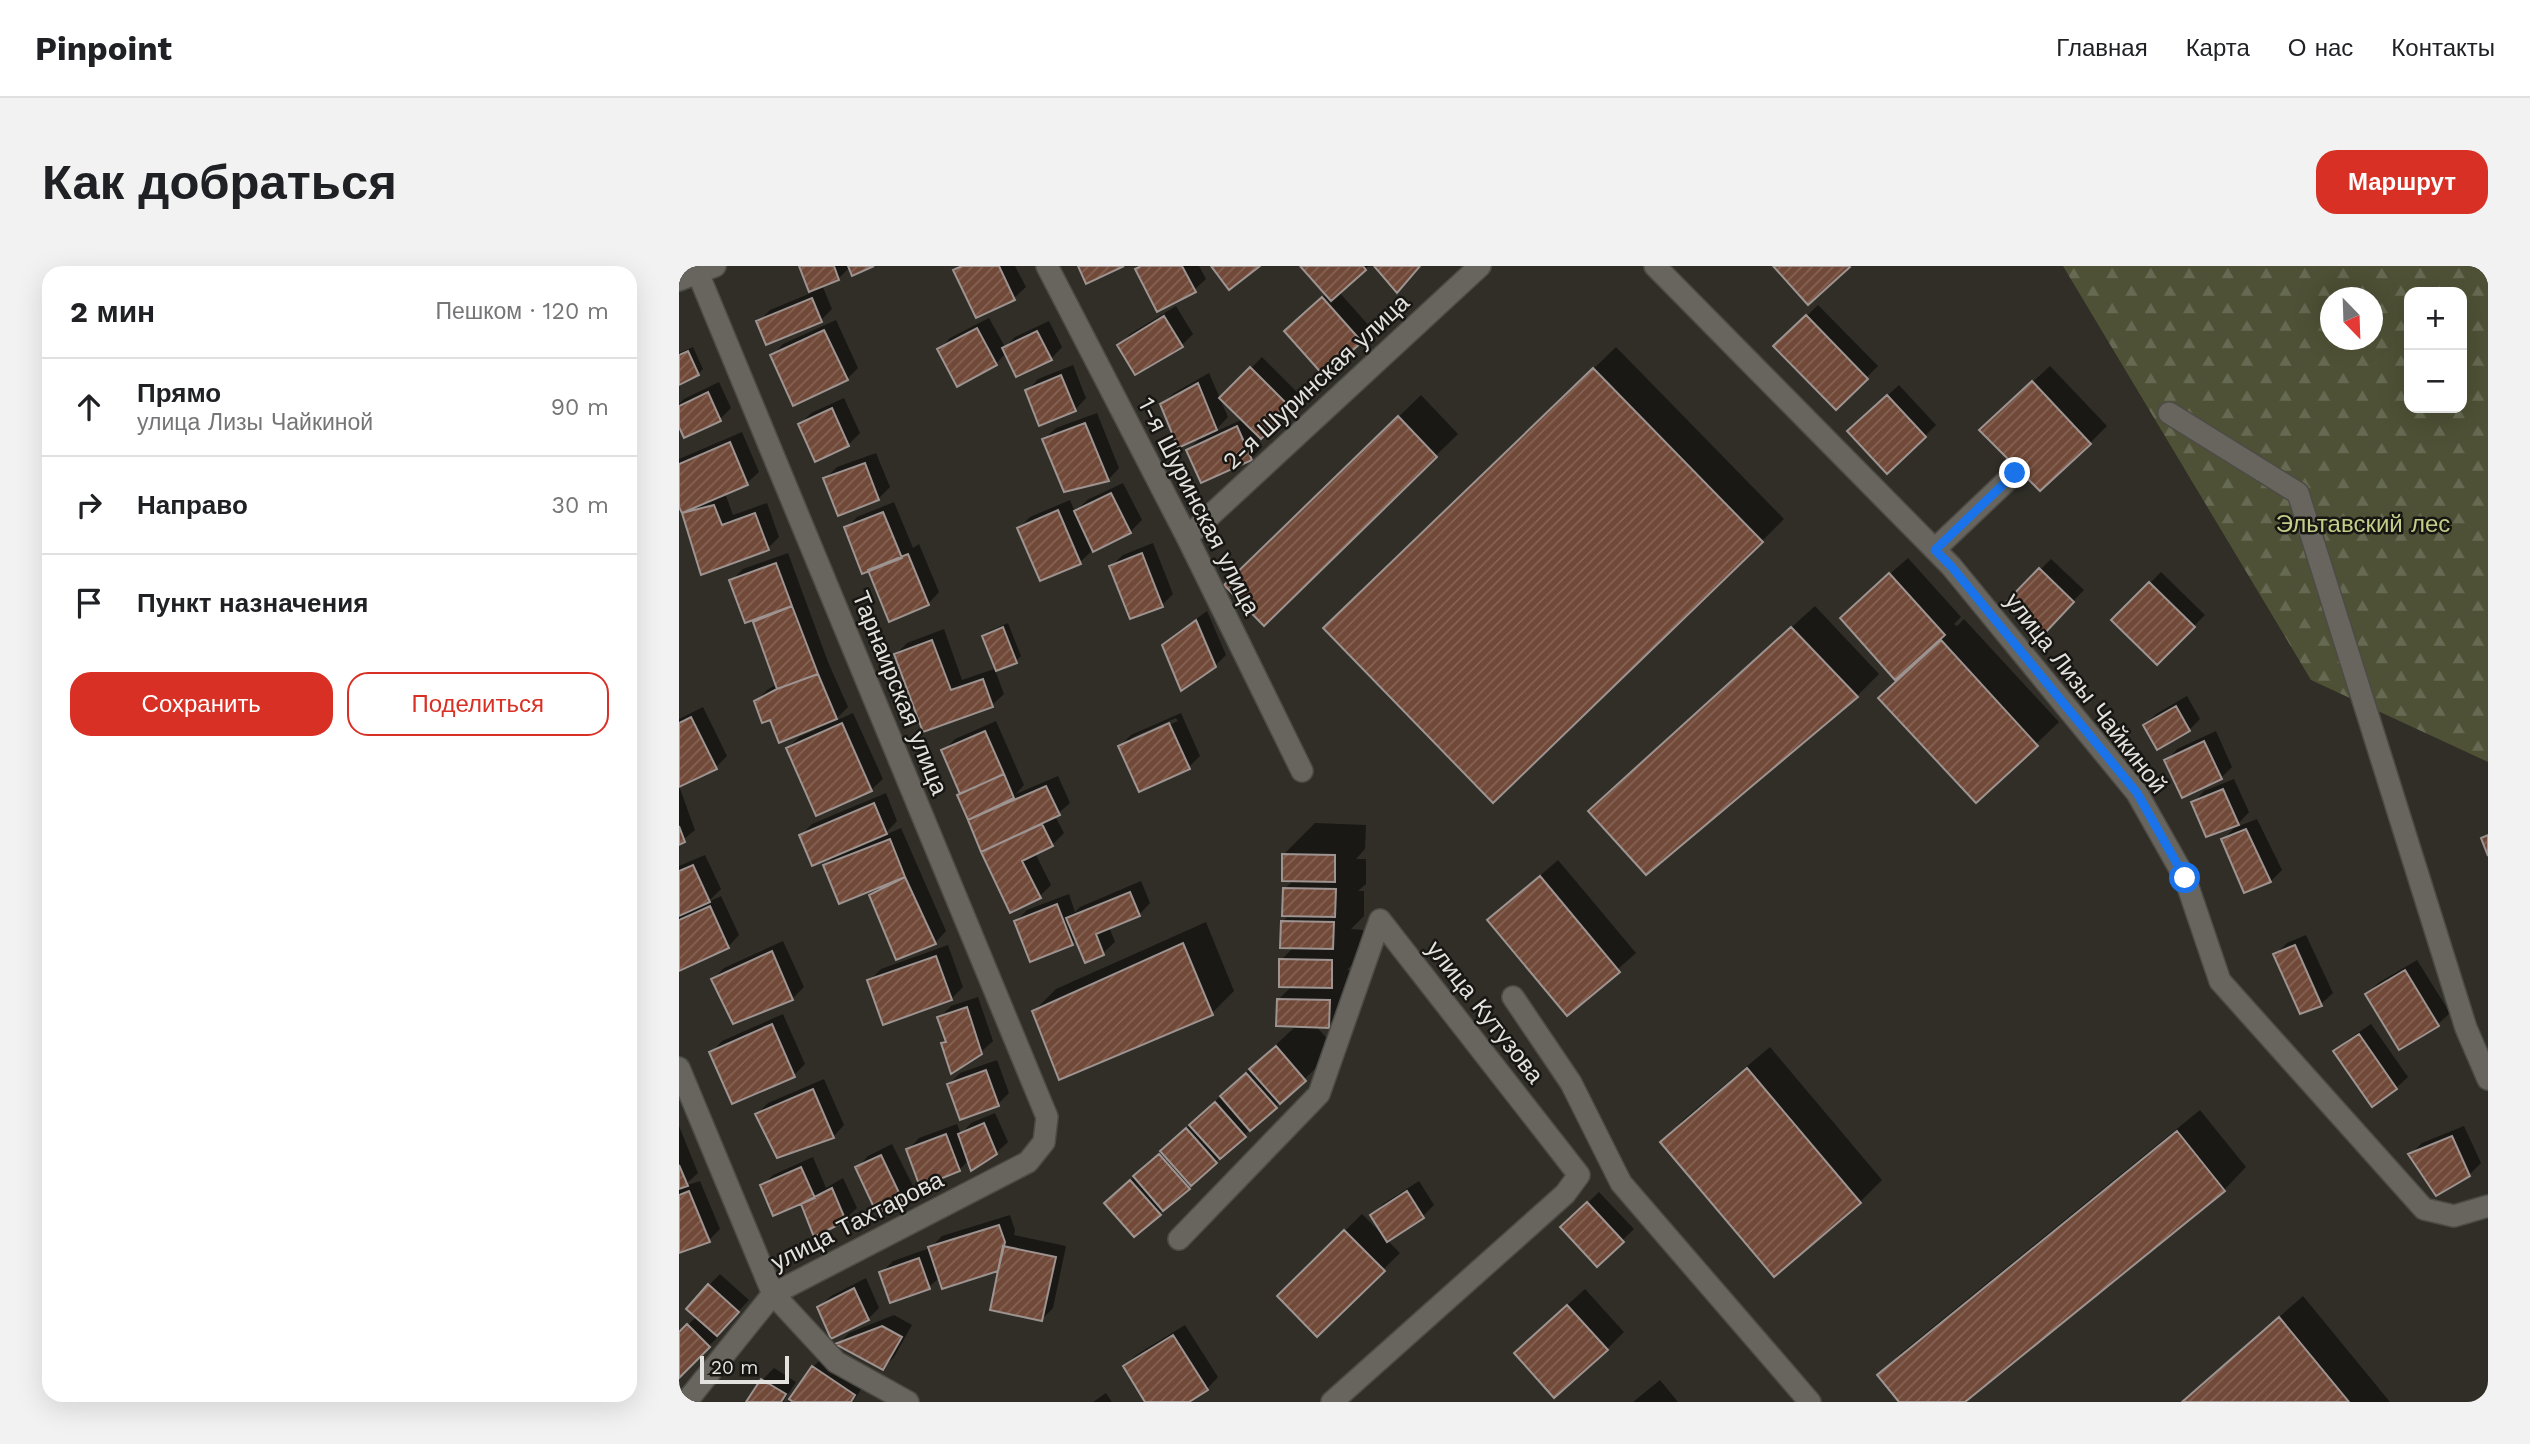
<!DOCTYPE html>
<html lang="ru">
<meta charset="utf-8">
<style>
body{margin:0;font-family:"Work Sans",sans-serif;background:#f2f2f2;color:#202124}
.controls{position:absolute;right:21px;top:21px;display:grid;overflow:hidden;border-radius:14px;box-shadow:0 7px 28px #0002}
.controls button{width:63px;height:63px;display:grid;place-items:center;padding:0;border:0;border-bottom:2px solid #e0e0e0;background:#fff;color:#202124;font:35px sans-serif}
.compass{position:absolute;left:1641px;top:21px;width:63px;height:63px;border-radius:50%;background:#fff;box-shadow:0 7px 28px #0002;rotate:157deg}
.scale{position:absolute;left:21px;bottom:18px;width:89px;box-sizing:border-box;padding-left:7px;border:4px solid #e4e2de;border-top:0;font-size:19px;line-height:24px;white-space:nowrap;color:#e4e2de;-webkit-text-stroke:5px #171613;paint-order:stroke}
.stop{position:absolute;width:21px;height:21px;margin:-16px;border:5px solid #1a73e8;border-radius:50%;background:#fff}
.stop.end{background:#1a73e8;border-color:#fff;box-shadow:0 2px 7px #0008}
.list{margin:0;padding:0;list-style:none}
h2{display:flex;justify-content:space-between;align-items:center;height:91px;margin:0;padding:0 28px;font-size:30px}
h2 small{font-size:23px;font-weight:400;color:#757577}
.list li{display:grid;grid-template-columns:46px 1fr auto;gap:21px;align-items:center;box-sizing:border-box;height:98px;padding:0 28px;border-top:2px solid #e0e0e0}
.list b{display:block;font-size:26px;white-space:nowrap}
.list p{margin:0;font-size:23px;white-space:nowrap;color:#757577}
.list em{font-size:23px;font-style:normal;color:#757577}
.actions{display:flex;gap:14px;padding:21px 28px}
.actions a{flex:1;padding:16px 0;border:2px solid #d93025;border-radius:21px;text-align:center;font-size:24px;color:#d93025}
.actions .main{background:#d93025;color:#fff}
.icon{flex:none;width:38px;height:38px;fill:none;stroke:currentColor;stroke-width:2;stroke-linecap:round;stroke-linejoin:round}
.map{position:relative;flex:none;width:1809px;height:1136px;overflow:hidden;border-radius:21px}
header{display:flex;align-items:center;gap:42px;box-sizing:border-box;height:98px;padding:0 35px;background:#fff;border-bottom:2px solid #e0e0e0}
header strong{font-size:33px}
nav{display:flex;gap:38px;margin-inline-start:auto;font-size:24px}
.intro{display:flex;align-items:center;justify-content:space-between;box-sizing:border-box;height:168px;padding:0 42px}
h1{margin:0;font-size:49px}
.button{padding:18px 32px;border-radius:21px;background:#d93025;color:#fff;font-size:24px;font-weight:700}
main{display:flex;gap:42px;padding:0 42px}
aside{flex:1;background:#fff;border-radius:21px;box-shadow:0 7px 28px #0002}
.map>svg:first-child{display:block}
</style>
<header>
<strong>Pinpoint</strong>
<nav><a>Главная</a><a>Карта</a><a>О нас</a><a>Контакты</a></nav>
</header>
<div class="intro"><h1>Как добраться</h1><a class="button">Маршрут</a></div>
<main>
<aside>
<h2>2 мин<small>Пешком · 120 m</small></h2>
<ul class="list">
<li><svg class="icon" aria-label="ahead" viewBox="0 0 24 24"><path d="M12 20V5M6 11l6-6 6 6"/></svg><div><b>Прямо</b><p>улица Лизы Чайкиной</p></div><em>90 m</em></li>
<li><svg class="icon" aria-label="right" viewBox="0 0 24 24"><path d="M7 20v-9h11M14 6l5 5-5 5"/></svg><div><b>Направо</b></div><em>30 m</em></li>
<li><svg class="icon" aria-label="arrive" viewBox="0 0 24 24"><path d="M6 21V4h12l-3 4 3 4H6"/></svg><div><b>Пункт назначения</b></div></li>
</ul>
<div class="actions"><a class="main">Сохранить</a><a>Поделиться</a></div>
</aside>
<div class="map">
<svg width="1809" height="1136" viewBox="0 0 1809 1136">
<defs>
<pattern id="forest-firs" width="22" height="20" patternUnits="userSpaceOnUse" patternTransform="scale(1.75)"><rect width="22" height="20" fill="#4e5135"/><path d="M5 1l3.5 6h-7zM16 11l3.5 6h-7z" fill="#676a52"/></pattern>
<pattern id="building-hatch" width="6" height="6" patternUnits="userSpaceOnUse" patternTransform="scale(1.75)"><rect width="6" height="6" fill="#714939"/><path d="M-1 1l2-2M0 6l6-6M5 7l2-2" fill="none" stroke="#856355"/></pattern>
</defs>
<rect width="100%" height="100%" fill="#302e27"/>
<!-- forest -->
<path fill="url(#forest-firs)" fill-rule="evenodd" d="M1384,0h425v496l-177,-82zM1730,26h53v116h-53zM1652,32h42v42h-42z"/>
<!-- shadow -->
<path fill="#0007" fill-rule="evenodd" d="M122,0h69l-20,1 -12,12 -16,6 10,24 -11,11 -62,1 11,-11 41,-17z
M281,0h55l11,21 -12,11 -37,18 -22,-45z
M461,0h59l7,13 -12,11 -57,-20z
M623,0h66l-29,26 33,37 -48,44 -27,-53 30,-27z
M1139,39l60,61 -42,42 -60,-62z
M497,40l17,28 -11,11 -46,28 -17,-28 11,-11z
M310,52l16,29 10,-10 34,-16 13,26 -11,12 -45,-6 -10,11 -38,20 -19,-34 11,-12z
M157,54l22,48 -11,11 -75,-23 11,-12z
M14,81l10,22 -5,5 -19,9v-30z
M937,81l168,172 -22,22 -414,65z
M583,91l39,39 -42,43 3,8 -11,12 -63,-9 15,-15 -41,-31 12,-11 35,-20 19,44 -15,16 30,-14 -21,-21z
M394,99l13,33 -11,12 -48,-19 11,-12z
M1371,100l57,60 -17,17 -91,-30z
M40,116l12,26 -11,11 -41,4v-19l5,-5z
M1220,119l37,40 -11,11 -64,-16z
M742,129l37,39 -194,189 -15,-60z
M165,132l16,35 -12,12 -48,-21 11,-11z
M418,147l22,55 -11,12 -64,-41 12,-11z
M63,166l17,40 -12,11 -22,10 8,22 34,-12 12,34 -11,11 -85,-35 -4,-10v-44z
M197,187l14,34 -12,12 -53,-20 12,-12z
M444,217l19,37 -12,12 -36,17 -14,13 -61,-34 11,-11 40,-17 5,12 12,-12z
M215,236l19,46 6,-4 20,48 -11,12 -58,-35 -24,-41 11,-11z
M474,277l20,51 -11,11 -51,-39 12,-11z
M109,287l40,109 20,45 -15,15 20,-9 30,66 -12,11 -83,-42 11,-11 16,-7 -2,-3 -42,-9 -15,-17 11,-11 10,-6 -24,-66 -22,-37 12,-12z
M1229,292l53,59 -7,7 3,2 7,-7 95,103 -83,79 -96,-103 32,-31 -53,-66z
M1372,293l33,31 -42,43 -33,-32z
M1482,306l44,43 -48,48 -43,-43z
M1136,340l64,68 -22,22 -211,176 -33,-83z
M528,345l19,44 -11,11 -51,-21 11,-11z
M329,357l13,33 -5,5 -21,9 9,24 -12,11 -68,25 -28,-76 11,-11 37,-14 18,51 35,-12 -13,-32 5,-5z
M1508,430l13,23 -11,11 -44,-5 11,-11z
M24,441l24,49 -11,11 -37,18v-66z
M502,447l19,43 -11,11 -69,-21 11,-11zM497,452l2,3 -47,21v-4z
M317,455l28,64 -8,9 42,-18 12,27 -15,13 9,17 -12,12 -17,8 16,32 -11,11 -30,15 -51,-116 3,-3 -19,-41 12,-12z
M1537,465l16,36 -11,11 -55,-17 11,-12z
M1555,513l15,33 -11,12 -45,-21 11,-12z
M0,520l16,44 -16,13z
M207,527l11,28 -14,15 18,-8 45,103 -11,12 -64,-48 10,-9 -56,-21 13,-12 -37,-18 11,-11z
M1578,553l25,51 -11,11 -26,10 -22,-51 11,-12z
M636,557l51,2 -1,24 -9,10h10v25l-8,7h6v25l-13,13 12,1 -1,25 -15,15h13l-1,25 -31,31h-12l20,23 -61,58 -140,128 -29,-32 191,-178 -19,-25 15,-15 -12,-25 13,-13 -11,-26 7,-7 -6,-25 10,-9 -10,-26z
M26,589l16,34 -13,13 13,-6 18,39 -11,12 -49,22v-103z
M879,594l78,93 -69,61 -78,-94z
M462,615l9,22 -11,12 -30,12 6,15 -12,11 -17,8 -9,-22 -5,5 -56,-23 11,-11 42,-16 6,18 5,-5z
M527,656l28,69 -22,22 -178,-2 22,-22z
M1627,669l27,58 -12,11 -20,8 -26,-57 12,-12z
M104,675l21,46 -12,12 -79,-20 11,-11z
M269,679l15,42 -12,12 -82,-18 12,-12z
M1738,694l33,53 -12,11 -38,24 -33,-54 11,-11z
M299,731l15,44 -12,11 -38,-8 4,-4 -8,-22 12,-12z
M104,748l22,50 -11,11 -83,-22 11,-12z
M1692,758l37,53 -12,11 -60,-36 11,-12z
M1091,781l112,133 -22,22 -198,-60 22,-23z
M318,794l12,33 -11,11 -49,-20 11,-11z
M145,813l20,46 -11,12 -76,-23 11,-11z
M1521,844l46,57 -22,23 -262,212h-61l-22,-27 22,-22z
M316,847l13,29 -12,11 -27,7 -10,10 -51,-20 11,-12 38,-14 4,10 10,-11z
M0,860l19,47 -14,13 16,-5 20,48 -11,11 -30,11z
M1785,860l17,37 -12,12 -58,-21 11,-11z
M213,878l22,44 -12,12 -45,-32 11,-12z
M134,891l13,31 17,-10 14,30 -12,11 -30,16 -13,-33 -40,-16 11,-11z
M740,915l15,24 -11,11 -36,24 13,13 -83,82 -38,-39 83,-82 21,21 -11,-19 11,-12z
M920,926l35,37 -37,36 -23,-49z
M331,949l5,15 -1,5 52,11 -13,62 -11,11 -42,-51 -60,9 -11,10 -48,-14 12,-12 37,-13 12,-12z
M41,1008l29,26 -31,33 2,2 -41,40v-41l18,-18 12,-31z
M187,1012l13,30 -11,11 -49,-12 12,-11z
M906,1023l39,43 -17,17 -74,-13z
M1624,1030l87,106h-208z
M215,1049l18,10 -18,32 -11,11 -45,-24 11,-11z
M506,1059l33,52 -11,12 -22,13h-37l-23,-36 11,-11z
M145,1090l41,27 -12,19h-57l17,-35z
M95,1102l22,14 -13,20h-35l14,-22z
M981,1114l18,22h-45z
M427,1127l6,9h-19z"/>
<!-- building -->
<path fill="url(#building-hatch)" stroke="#9d9390" stroke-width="2" d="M120,0h35l5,14 -30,12z
M169,0h26l-22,10z
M283,0h37l16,34 -39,18 -23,-48z
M399,0h46l-38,18z
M462,0h41l14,26 -39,20 -22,-43z
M532,0h49l-31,24z
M621,0h63l3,4 -35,31z
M695,0h46l-23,27z
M1094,0h76l1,1 -42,38z
M643,31l40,45 -38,34 -40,-45z
M133,32l10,24 -56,23 -10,-24z
M1127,49l62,64 -32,31 -63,-64z
M485,50l19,31 -48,28 -18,-30z
M298,62l20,37 -40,22 -20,-38z
M145,64l24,50 -55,26 -23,-51z
M358,65l15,29 -36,17 -14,-29z
M9,85l11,24 -20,10v-30z
M571,101l41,41 -30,31 -42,-41z
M914,102l170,174 -270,261 -170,-175z
M382,109l15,36 -37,15 -14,-36z
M1353,115l59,63 -51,47 -61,-61z
M519,117l19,47 -39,18 -18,-44z
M29,126l13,29 -37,17 -5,-11v-21z
M1208,129l39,42 -39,37 -40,-43z
M153,142l17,38 -34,16 -17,-38z
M719,150l39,41 -173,169 -40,-41z
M406,157l24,58 -45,11 -22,-53z
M558,160l15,34 -51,23 -15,-33z
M51,176l18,43 -66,28 -3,-6v-43z
M186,197l14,37 -41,16 -15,-38z
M432,227l20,40 -38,19 -19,-41z
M35,239l8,20 33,-12 14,37 -68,25 -19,-62z
M379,244l23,54 -41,17 -23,-53z
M204,246l19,46 -40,16 -18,-47z
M463,287l21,54 -33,12 -21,-53z
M229,288l21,51 -40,17 -21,-52z
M97,297l16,43 -47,17 -16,-43z
M1360,302l35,34 -31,33 -36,-34z
M1210,307l56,62 -50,45 -55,-62z
M1470,316l46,45 -38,38 -46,-45z
M113,340l26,68 -41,15 -24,-67z
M517,354l20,47 -35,24 -19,-46z
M324,361l14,36 -21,8 -14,-35z
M1112,361l67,70 -212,178 -58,-64z
M253,374l19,50 32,-11 10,28 -70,25 -29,-78z
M1262,374l97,106 -62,57 -98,-105z
M139,408l19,45 -58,24 -9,-23 -8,3 -8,-22 23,-12z
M1497,440l14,25 -33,19 -14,-25z
M12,451l26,52 -38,18v-64z
M163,457l30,68 -56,25 -30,-68z
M490,457l21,46 -51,23 -21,-46z
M306,465l19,43 -44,20 -19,-44z
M1525,475l18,38 -40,19 -18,-38z
M325,508l10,24 -46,22 -11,-25z
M367,520l14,29 -79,37 -13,-32z
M1544,523l16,36 -33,12 -15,-35z
M195,537l13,31 -75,32 -13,-31z
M363,558l11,22 -31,15 19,37 -31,15 -29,-61z
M0,560l6,16 -6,3z
M1567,563l25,53 -27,11 -23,-54z
M1809,569v21l-7,-18z
M211,573l15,38 -66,27 -16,-39z
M603,588l53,1v27l-53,-1z
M14,599l17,37 -31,14v-45z
M861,610l80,96 -53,44 -80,-96z
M226,611l31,67 -40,16 -27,-65z
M604,622l53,1 -1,28 -53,-1z
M451,626l10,24 -44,18 8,21 -19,8 -19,-45z
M378,638l16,41 -43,17 -16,-41z
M31,640l19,42 -50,23v-51z
M602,655l53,1 -1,27 -53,-1z
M504,677l30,72 -154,65 -27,-69z
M1616,679l27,61 -22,8 -27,-60z
M93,685l21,49 -60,24 -22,-45z
M257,690l16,44 -69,25 -16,-45z
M600,693l53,1v28l-53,-1z
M1726,704l34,56 -40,24 -34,-56z
M598,733l53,1 -1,28 -53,-2z
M288,741l15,47 -31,20 -10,-31 5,-1 -9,-25z
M93,758l23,53 -63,27 -23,-52z
M1680,768l38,55 -25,18 -39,-56z
M597,780l30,35 -26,23 -31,-35z
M1068,802l114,135 -87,74 -114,-135z
M307,804l13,36 -39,14 -13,-36z
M567,807l31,35 -27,23 -30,-35z
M134,823l21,49 -57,20 -22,-44z
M536,836l31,35 -26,22 -31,-34z
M305,857l13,31 -26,17 -13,-37z
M507,862l31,35 -26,23 -31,-35z
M1498,865l48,60 -260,211h-66l-22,-27z
M267,868l14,37 -40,16 -14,-38z
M1773,870l18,40 -34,20 -28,-42z
M480,888l31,35 -27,22 -30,-35z
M202,889l22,46 -26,13 -22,-47z
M0,899l9,21 -9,3z
M122,901l14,31 -42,18 -13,-31z
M451,914l31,35 -27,22 -30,-34z
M153,922l14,33 -32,16 -13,-33z
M10,925l21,51 -31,11v-58z
M728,925l17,27 -37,24 -17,-27z
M908,936l37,40 -27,25 -37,-40z
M320,959l6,17 -7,29 -56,18 -14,-42z
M665,964l41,41 -68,66 -40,-41z
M324,980l53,11 -14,64 -52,-11z
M240,992l11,31 -40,14 -11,-31z
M29,1018l31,28 -22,24 -31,-27z
M175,1022l15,32 -38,19 -14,-32z
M888,1039l41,45 -54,48 -40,-45z
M1600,1051l70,85h-167z
M8,1058l23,23 -31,31v-46z
M203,1060l20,11 -19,33 -48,-26z
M494,1069l35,55 -19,12h-44l-22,-36z
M133,1100l43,29 -4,7h-58l-4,-3z
M82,1113l25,15 -5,8h-35z"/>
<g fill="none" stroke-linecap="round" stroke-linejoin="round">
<defs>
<path id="minor" d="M368,0l140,271 115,234
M976,0l296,300 186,227 48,85 35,103 204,228 30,7 34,-10
M0,14l36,-14
M1490,147l129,80 168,535 22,51
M508,271l293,-271
M1256,283l80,-76
M834,731l58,86 50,100 189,219
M0,802l94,226 63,68 72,40
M500,973l140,-145 61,-174 199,255 -14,19 -233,208
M7,1136l87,-108 255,-132 16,-20 3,-25 -352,-851"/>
</defs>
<!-- minor casing -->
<use href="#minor" stroke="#4d4b46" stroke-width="24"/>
<!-- minor -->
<use href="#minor" stroke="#68655e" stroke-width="21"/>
</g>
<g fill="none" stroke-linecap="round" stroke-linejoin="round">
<!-- route -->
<path stroke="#1a73e8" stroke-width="9" d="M1336,207l-80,77 16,16 186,227 48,85"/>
</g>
<g text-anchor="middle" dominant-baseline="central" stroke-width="5" stroke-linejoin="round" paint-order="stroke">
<!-- street labels -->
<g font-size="24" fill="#e4e2de" stroke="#171613">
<text transform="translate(637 116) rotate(-43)">2-я Шуринская улица</text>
<text transform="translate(520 240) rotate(63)">1-я Шуринская улица</text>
<text transform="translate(221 427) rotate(68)">Тарнаирская улица</text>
<text transform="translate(1407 427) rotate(52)">улица Лизы Чайкиной</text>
<text transform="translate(806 746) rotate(52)">улица Кутузова</text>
<text transform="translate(178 955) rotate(-27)">улица Тахтарова</text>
</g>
<!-- park labels -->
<g font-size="24" fill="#c5cd88" stroke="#171613">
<text x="1684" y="258">Эльтавский лес</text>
</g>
</g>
</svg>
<div class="controls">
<button>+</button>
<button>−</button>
</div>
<svg class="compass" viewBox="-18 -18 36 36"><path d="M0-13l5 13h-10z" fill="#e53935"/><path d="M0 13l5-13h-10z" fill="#757577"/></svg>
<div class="scale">20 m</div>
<div class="stop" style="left:1506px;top:612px"></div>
<div class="stop end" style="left:1336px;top:207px"></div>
</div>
</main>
